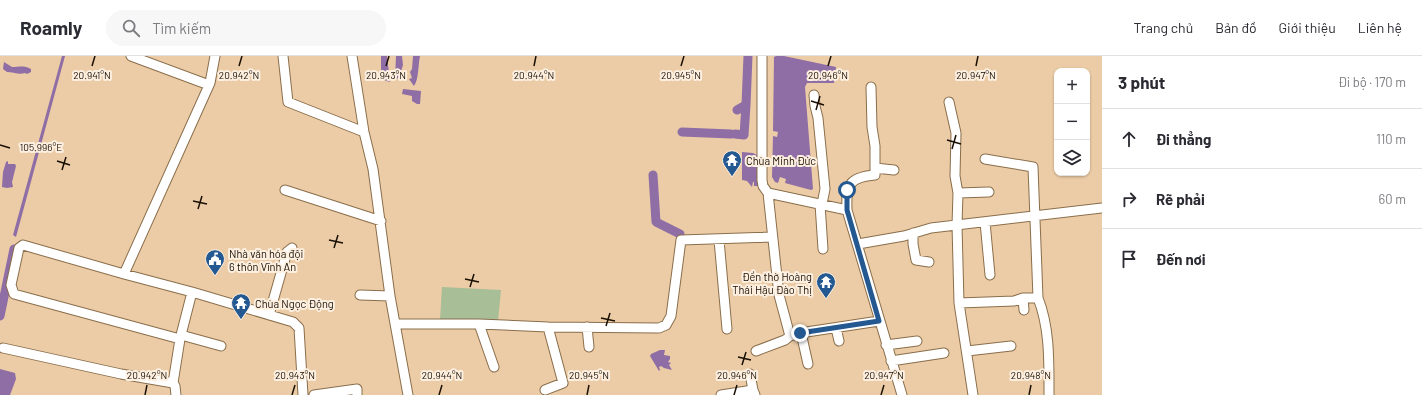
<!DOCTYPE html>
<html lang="vi">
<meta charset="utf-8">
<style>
body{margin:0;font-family:Barlow,sans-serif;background:#f7f7f7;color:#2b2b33}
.controls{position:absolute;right:12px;top:12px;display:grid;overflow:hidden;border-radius:8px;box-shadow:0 1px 3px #0004}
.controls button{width:36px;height:36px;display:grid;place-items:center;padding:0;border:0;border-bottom:1px solid #e1e1e2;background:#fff;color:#2b2b33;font:20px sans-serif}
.stop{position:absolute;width:12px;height:12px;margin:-9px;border:3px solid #235891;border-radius:50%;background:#fff}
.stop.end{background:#235891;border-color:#fff;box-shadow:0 1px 4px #0008}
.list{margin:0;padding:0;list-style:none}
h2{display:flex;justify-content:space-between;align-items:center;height:52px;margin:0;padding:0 16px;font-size:17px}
h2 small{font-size:13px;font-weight:400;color:#7c7c81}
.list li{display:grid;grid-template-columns:26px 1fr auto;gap:12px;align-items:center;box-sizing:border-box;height:60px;padding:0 16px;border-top:1px solid #e1e1e2}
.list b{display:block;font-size:15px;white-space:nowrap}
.list em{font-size:13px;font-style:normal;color:#7c7c81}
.icon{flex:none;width:22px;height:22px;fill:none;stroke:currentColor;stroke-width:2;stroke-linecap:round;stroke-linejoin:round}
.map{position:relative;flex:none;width:1102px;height:339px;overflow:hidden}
header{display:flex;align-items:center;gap:24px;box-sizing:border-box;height:56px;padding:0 20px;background:#fff;border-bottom:1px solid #e1e1e2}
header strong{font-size:19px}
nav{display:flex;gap:22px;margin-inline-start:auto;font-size:14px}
.search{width:280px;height:36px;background:#f7f7f7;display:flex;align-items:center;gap:10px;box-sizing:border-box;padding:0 14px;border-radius:22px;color:#7c7c81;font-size:15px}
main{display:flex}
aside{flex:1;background:#fff}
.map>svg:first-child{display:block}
</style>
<header>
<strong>Roamly</strong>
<div class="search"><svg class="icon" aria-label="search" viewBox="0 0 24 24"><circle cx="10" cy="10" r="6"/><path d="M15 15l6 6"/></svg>Tìm kiếm</div>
<nav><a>Trang chủ</a><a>Bản đồ</a><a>Giới thiệu</a><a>Liên hệ</a></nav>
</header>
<main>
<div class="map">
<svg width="1102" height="339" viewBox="0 0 1102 339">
<rect width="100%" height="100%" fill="#ebcca6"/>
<!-- green -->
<path fill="#a7be96" d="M442,231l59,3 -3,31 -58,-1z"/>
<!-- water -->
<path fill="#8f6da5" d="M62,0h3l-49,181 -3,-2z
M381,0h6l3,26 -9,-3z
M396,0h6l1,9 -4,13 -4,1z
M413,0h7c-2,9 -1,23 -6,30l-5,-7 3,-1 -2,-6 2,-3z
M776,0h8l52,11 -2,16h-27l-2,4 8,102 -2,1 -26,-7 1,-4 -6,-2 -2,6 -3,-1 -3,-5 1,-41 4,1 1,-5 -5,-1 1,-74z
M4,6l8,5c7,0 12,-2 19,2v3l-4,2 -2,-1c-6,2 -12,-1 -18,-1l-4,-3z
M403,33l18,2 -1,13h-3l-5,-3v-5l-10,-2z
M742,96l11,1 6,3v30h-5v-4h-1l-1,5 -5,-6 -5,-1z
M8,105v3h7l1,2 -4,16 1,5 -6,1 -5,-1 1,-15 3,-10z
M660,294h5l-1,5 6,1v3l-2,3 3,1 -2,2 3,5 -8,-2 -3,-2 -2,1 1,3 -1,1 -9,-15 1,-2z
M0,313l15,4 1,6 -6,16h-10z"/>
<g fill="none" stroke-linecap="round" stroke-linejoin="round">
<!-- canal -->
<path stroke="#8f6da5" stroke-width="9" d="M737,54l9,-5 2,-49
M682,76l49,2
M735,78l9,1 2,-30
M653,119l3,47 24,12
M0,260l14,-67"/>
<defs>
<path id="minor" d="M131,0l78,29
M283,0l5,46 76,30
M352,0l12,76 9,37 17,127 18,99
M762,0v124l1,6 5,7 11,102 11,41
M871,31l1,40 3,19v29c-27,2 -29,11 -28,35l55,185
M814,39l1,11 3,12 7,71 -3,15
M949,46l7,31 -1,43 3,17 -1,32 2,78 14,92
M985,103l48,8 5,131c12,30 11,65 11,97
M875,112l19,2
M285,134l96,31
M768,137l79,17
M958,137l31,-1
M820,148l3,45
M985,166l5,53
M913,177v11l3,16 13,2
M719,184l8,89
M858,188l46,-8 27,-8 171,-20
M124,218l86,-191 5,-27
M360,239l30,1
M1023,242l1,12
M959,247l55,-2 9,-3h15
M269,259l18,-63 5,-4
M395,268h84l69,3 111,1 7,-3 5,-9 10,-76 91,-3
M479,268l15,43
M587,271l2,20
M836,272l3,13
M801,277l7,31
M181,279l40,11
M180,283l-166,-45 -3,-9 8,-37 4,-3 101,29 68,18 101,30 6,6 4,67
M886,289l31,-4
M3,292l118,26 52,9
M756,295l29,-11 5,-4 10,-3 79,-12
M967,295l44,-5
M891,305l53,-8
M750,318l3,16
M545,334l18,-7 -15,-56
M176,339l-1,-9 -2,-3 7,-44 12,-47
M314,339l43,-6v6
M721,339l32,-5 2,5"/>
</defs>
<!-- minor casing -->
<use href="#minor" stroke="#8a6e4b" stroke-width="11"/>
<!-- minor -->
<use href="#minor" stroke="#fff" stroke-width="9"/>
</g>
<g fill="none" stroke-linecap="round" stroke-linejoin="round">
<!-- route -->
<path stroke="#235891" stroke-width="5" d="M800,277l79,-12 -32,-111v-20"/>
</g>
<!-- ticks -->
<path fill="none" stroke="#190f03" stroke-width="1.5" d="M92,10l3,-10M239,10l3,-10M386,10l3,-10M534,10l2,-10M681,10l3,-10M828,10l3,-10M976,10l2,-10M811,45l13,4M816,54l4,-14M947,84l14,4M0,89l10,3M952,93l4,-14M57,105l13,4M62,114l4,-13M193,145l14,3M198,153l4,-13M329,184l14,3M334,192l4,-13M465,223l14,3M470,231l4,-13M601,262l14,3M606,270l4,-13M738,301l13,3M742,309l4,-13M145,339l2,-10M292,339l3,-10M439,339l3,-10M587,339l2,-10M734,339l3,-10M881,339l3,-10M1029,339l2,-10"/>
<!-- icons -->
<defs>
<symbol id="temple-pin" viewBox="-11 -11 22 30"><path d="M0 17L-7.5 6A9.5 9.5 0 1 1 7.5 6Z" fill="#235891" stroke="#fdf0e1"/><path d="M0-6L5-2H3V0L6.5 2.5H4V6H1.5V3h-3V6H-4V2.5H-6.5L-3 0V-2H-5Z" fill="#fff"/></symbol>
<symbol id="civic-pin" viewBox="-11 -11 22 30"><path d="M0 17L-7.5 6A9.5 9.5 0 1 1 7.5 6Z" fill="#235891" stroke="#fdf0e1"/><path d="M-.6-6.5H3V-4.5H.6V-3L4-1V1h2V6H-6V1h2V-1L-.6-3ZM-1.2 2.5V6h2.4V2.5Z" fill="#fff"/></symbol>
</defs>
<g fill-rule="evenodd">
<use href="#temple-pin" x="721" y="93" width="22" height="30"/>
<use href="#civic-pin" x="204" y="192" width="22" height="30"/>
<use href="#temple-pin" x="815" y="215" width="22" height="30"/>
<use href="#temple-pin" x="230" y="236" width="22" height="30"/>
</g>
<g text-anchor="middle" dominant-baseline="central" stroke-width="4" stroke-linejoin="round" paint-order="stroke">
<!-- poi labels -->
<g font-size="11" fill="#190f03" stroke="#fdf0e1" text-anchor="start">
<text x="746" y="104">Chùa Minh Đức</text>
<text x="229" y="197">Nhà văn hóa đội<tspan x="229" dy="13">6 thôn Vĩnh An</tspan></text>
<text x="812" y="220" text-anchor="end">Đền thờ Hoàng<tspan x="812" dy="13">Thái Hậu Đào Thị</tspan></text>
<text x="255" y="247">Chùa Ngọc Động</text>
</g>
</g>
<g font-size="10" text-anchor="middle" fill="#190f03" stroke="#fdf0e1" stroke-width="4" stroke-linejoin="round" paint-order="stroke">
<text x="92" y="23">20.941°N</text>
<text x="239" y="23">20.942°N</text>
<text x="386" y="23">20.943°N</text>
<text x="534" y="23">20.944°N</text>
<text x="681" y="23">20.945°N</text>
<text x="828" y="23">20.946°N</text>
<text x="976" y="23">20.947°N</text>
<text x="41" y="95">105.996°E</text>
<text x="147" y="323">20.942°N</text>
<text x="295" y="323">20.943°N</text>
<text x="442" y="323">20.944°N</text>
<text x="1031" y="323">20.948°N</text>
<text x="589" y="323">20.945°N</text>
<text x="737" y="323">20.946°N</text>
<text x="884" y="323">20.947°N</text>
</g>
</svg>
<div class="controls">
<button>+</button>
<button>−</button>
<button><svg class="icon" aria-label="layers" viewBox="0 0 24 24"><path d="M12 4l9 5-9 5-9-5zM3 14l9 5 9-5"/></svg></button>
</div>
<div class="stop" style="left:847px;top:134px"></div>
<div class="stop end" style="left:800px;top:277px"></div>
</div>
<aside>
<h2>3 phút<small>Đi bộ · 170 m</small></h2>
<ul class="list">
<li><svg class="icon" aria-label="ahead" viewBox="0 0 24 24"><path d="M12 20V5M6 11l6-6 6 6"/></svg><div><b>Đi thẳng</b></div><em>110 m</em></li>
<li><svg class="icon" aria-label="right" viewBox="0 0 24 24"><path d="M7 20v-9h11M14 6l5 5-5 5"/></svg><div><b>Rẽ phải</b></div><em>60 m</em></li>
<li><svg class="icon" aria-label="arrive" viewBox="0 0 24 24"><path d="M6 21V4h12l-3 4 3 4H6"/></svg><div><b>Đến nơi</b></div></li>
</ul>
</aside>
</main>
